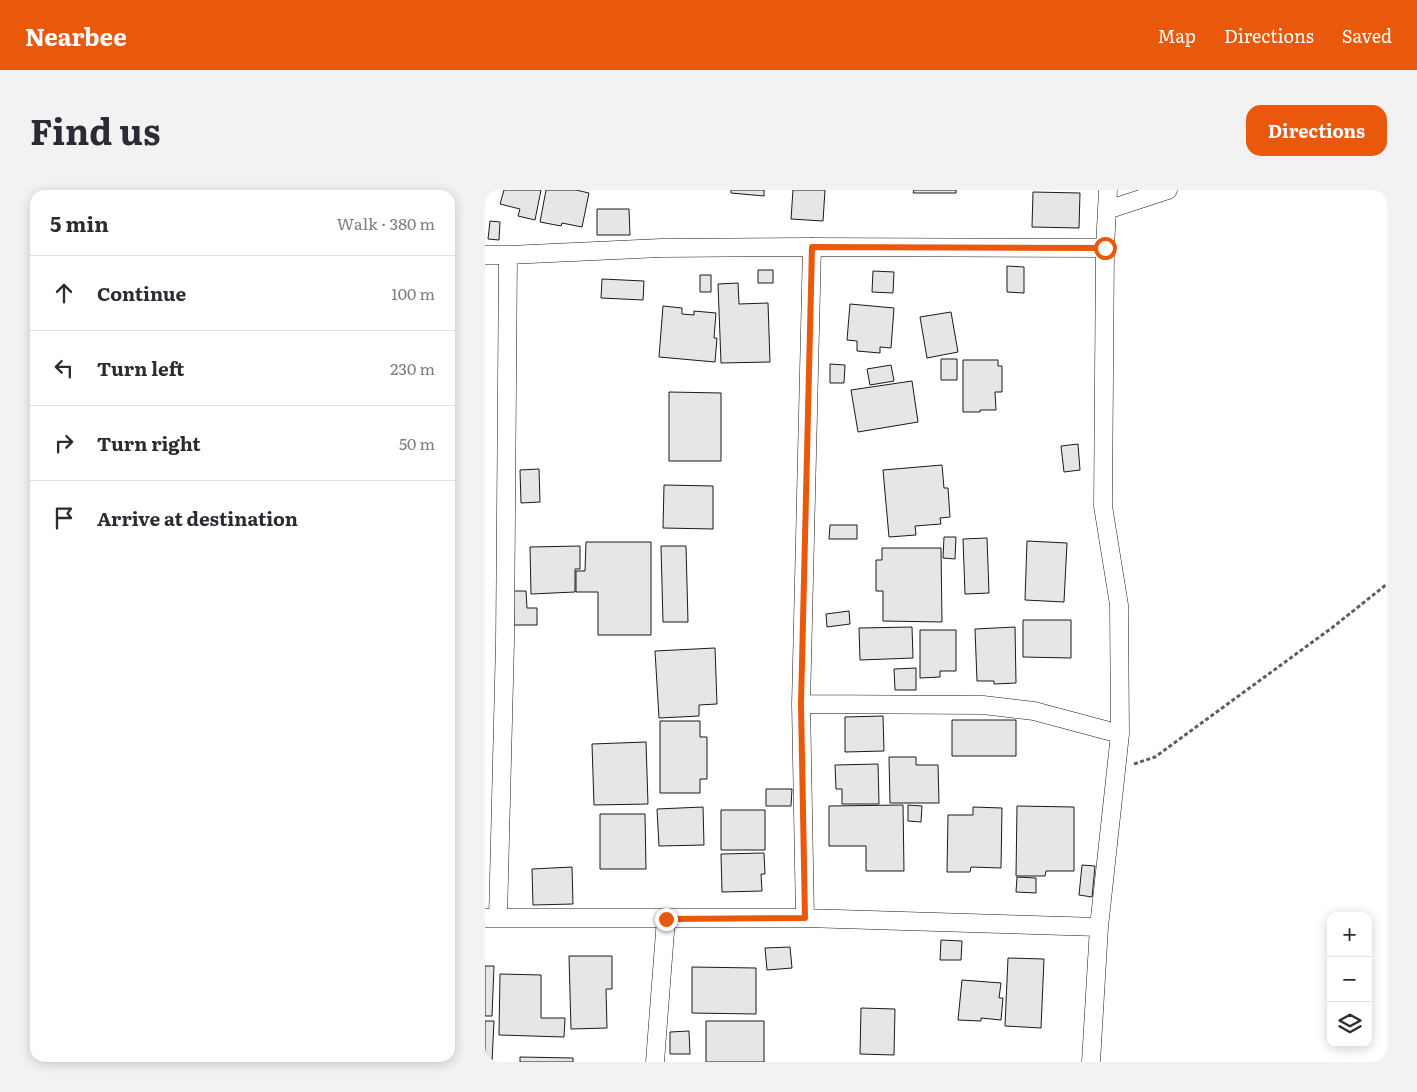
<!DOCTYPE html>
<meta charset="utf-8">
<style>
body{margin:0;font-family:Literata,serif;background:#f2f2f3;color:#2b2b33}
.controls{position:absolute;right:15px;bottom:15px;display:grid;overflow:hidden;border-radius:10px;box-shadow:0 2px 12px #0003}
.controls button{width:45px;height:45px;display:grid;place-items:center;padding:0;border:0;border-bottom:1px solid #e1e1e2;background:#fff;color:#2b2b33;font:25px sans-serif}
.stop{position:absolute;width:15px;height:15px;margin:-11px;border:4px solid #ea580c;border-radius:50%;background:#fff}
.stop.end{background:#ea580c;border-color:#fff;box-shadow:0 1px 5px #0008}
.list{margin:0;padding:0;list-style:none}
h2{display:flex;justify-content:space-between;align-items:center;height:65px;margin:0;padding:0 20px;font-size:21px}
h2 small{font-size:16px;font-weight:400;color:#7c7c81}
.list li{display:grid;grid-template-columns:32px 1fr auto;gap:15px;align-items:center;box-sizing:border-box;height:75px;padding:0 20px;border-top:1px solid #e1e1e2}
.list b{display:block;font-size:19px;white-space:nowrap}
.list em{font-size:16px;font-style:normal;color:#7c7c81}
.icon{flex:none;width:28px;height:28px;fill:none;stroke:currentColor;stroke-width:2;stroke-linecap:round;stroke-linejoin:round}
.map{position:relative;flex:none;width:902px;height:872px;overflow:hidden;border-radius:15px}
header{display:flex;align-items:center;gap:30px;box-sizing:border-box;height:70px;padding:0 25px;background:#ea580c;color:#fff}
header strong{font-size:24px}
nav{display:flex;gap:28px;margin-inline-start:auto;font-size:18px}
.intro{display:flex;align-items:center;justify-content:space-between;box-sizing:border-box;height:120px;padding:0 30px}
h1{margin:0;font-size:35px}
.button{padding:12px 22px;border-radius:15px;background:#ea580c;color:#fff;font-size:18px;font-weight:700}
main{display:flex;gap:30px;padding:0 30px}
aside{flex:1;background:#fff;border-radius:15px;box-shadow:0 2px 12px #0003}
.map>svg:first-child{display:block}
</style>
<header>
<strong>Nearbee</strong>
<nav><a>Map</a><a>Directions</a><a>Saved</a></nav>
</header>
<div class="intro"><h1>Find us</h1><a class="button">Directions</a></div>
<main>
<aside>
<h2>5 min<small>Walk · 380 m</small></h2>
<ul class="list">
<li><svg class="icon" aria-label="ahead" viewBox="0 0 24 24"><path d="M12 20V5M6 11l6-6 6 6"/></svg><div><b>Continue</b></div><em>100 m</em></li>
<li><svg class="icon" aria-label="left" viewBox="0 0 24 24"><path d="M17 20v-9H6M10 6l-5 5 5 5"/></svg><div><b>Turn left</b></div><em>230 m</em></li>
<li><svg class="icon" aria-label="right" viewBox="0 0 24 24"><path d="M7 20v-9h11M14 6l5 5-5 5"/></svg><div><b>Turn right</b></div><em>50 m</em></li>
<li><svg class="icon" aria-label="arrive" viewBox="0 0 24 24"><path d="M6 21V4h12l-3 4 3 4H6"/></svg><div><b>Arrive at destination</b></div></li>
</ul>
</aside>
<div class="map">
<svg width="902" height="872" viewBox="0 0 902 872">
<rect width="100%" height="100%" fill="#fff"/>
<!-- building -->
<path fill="#e6e6e6" stroke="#1a1a1a" d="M19,0h37l-6,30 -17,-4 2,-7 -20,-5z
M61,0h30l13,3 -7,34 -20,-4 -1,3 -21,-4z
M246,0h33v6l-33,-3z
M308,0h32l-2,31 -32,-2z
M429,0h42v3h-43z
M548,2l47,1 -1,35 -47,-1z
M112,19h32l1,26h-33z
M5,31l10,1 -1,18 -11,-1z
M522,76l17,1v26l-17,-1z
M273,80h15v13h-15z
M388,81l21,1 -1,21 -21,-1z
M215,85h11v17h-11z
M117,89l42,2 -1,19 -42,-2z
M253,93l1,21 29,-1 2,59 -49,1 -3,-79z
M365,114l44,4 -3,40 -11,-1v6l-23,-2v-10l-10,-1z
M178,116l19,2v6l12,1v-4l22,2 -2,25h3l-2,24 -56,-5z
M466,122l7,40 -31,6 -7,-41z
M456,169h16v21h-16z
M478,170h35v6h4v26h-7l1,18h-16v2h-17z
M345,174l15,1 -1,18h-14z
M406,175l3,16 -24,4 -3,-16z
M427,191l6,41 -60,10 -7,-42z
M184,202l52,1v68h-52z
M593,254l2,26 -16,2 -3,-26z
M457,275l2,23h4l2,29 -10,1 1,6 -26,2 1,9 -27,2 -6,-67z
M54,279l1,33 -19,1 -1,-33z
M179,295l49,1v43l-50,-1z
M345,335h27v14h-28z
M459,347h12l-1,22 -12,-1z
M502,348l2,55 -24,1 -2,-55z
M542,351l40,2 -3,59 -39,-2z
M101,352h65v93h-53v-43h-22v-21h9z
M95,356v23h-5v23l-44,2 -1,-47z
M176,356h25l2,76h-25z
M397,358h59l1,74 -59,-1v-30h-7v-31h6z
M28,401h13l1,17h10v17h-23z
M364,421l1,13 -23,3 -1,-13z
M538,430h48v38l-48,-1z
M427,437l1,31 -53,2 -1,-32z
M530,437l1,56 -22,1v-3h-17l-2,-52z
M435,440h36v41h-16v6l-20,1z
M230,458l2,56 -18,1v11l-40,2 -4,-67z
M431,478v22h-21l-1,-21z
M398,526l1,35 -39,1v-35z
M467,530h64v36h-64z
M175,531h40v16h7v42h-7v14h-40z
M161,552l2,62 -54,1 -2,-61z
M404,567h27v8h22l1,38h-49z
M393,574l1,40h-37v-15h-6l-1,-24z
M281,599h26l-1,17h-25z
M418,615l1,66h-38v-25h-37v-40z
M423,615l14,1 -1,16 -13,-1z
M532,616l57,1v64h-28l-1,5h-29z
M218,617l1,38 -45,1 -2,-37z
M488,617l29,1 -1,60 -30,-1 -1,5h-23l1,-57h25z
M236,620h44v40h-44z
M115,624h45l1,55h-46z
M279,663l1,21h-4l1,17 -40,1 -1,-38z
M597,675l13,1 -3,31 -13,-2z
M87,677l1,37 -40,1 -1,-36z
M532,687l19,1v15l-20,-1z
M456,750l21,1 -1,19h-21z
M305,757l2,21 -25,2 -2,-22z
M84,766h43v33h-6l1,39 -36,1z
M523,768l36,1 -3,69 -36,-2z
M0,776h9l-2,50h-7z
M207,777l64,1v46l-64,-1z
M15,784l41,1v43h24l-1,19 -65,-2z
M477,790l39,3 -2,15h4l-2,22 -20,-2v3l-23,-1z
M376,818l34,1 -1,46 -34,-1z
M0,831h9l-2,41h-7z
M221,831h58v41h-58z
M204,841l1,23h-20v-22z
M35,867l53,1v4h-53z"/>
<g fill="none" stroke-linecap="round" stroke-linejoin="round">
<defs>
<path id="minor" d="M622,20l61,-20
M0,65h23l153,-7 151,-1 293,1
M316,514l182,1 51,6 86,23
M0,728h320l294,9
M13,728l7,-276 3,-387
M320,728l-4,-214 11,-457
M170,872l11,-143
M606,872l8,-135 21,-193 -1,-129 -16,-99 2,-258 3,-58"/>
</defs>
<!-- minor casing -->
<use href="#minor" stroke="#1a1a1a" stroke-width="19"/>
<!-- path -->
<path stroke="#5f5f5f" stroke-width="3" stroke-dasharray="4 2.5" stroke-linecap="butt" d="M649,574l21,-7 178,-130 54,-43"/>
<!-- minor -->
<use href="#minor" stroke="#fff" stroke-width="18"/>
</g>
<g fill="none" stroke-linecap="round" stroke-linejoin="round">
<!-- route -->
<path stroke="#ea580c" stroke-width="6" d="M181,729l139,-1 -4,-214 11,-457 293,1"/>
</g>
</svg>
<div class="controls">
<button>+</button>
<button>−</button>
<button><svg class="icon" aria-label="layers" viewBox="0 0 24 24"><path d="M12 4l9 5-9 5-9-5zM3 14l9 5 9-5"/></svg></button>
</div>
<div class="stop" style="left:620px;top:58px"></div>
<div class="stop end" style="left:181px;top:729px"></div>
</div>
</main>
